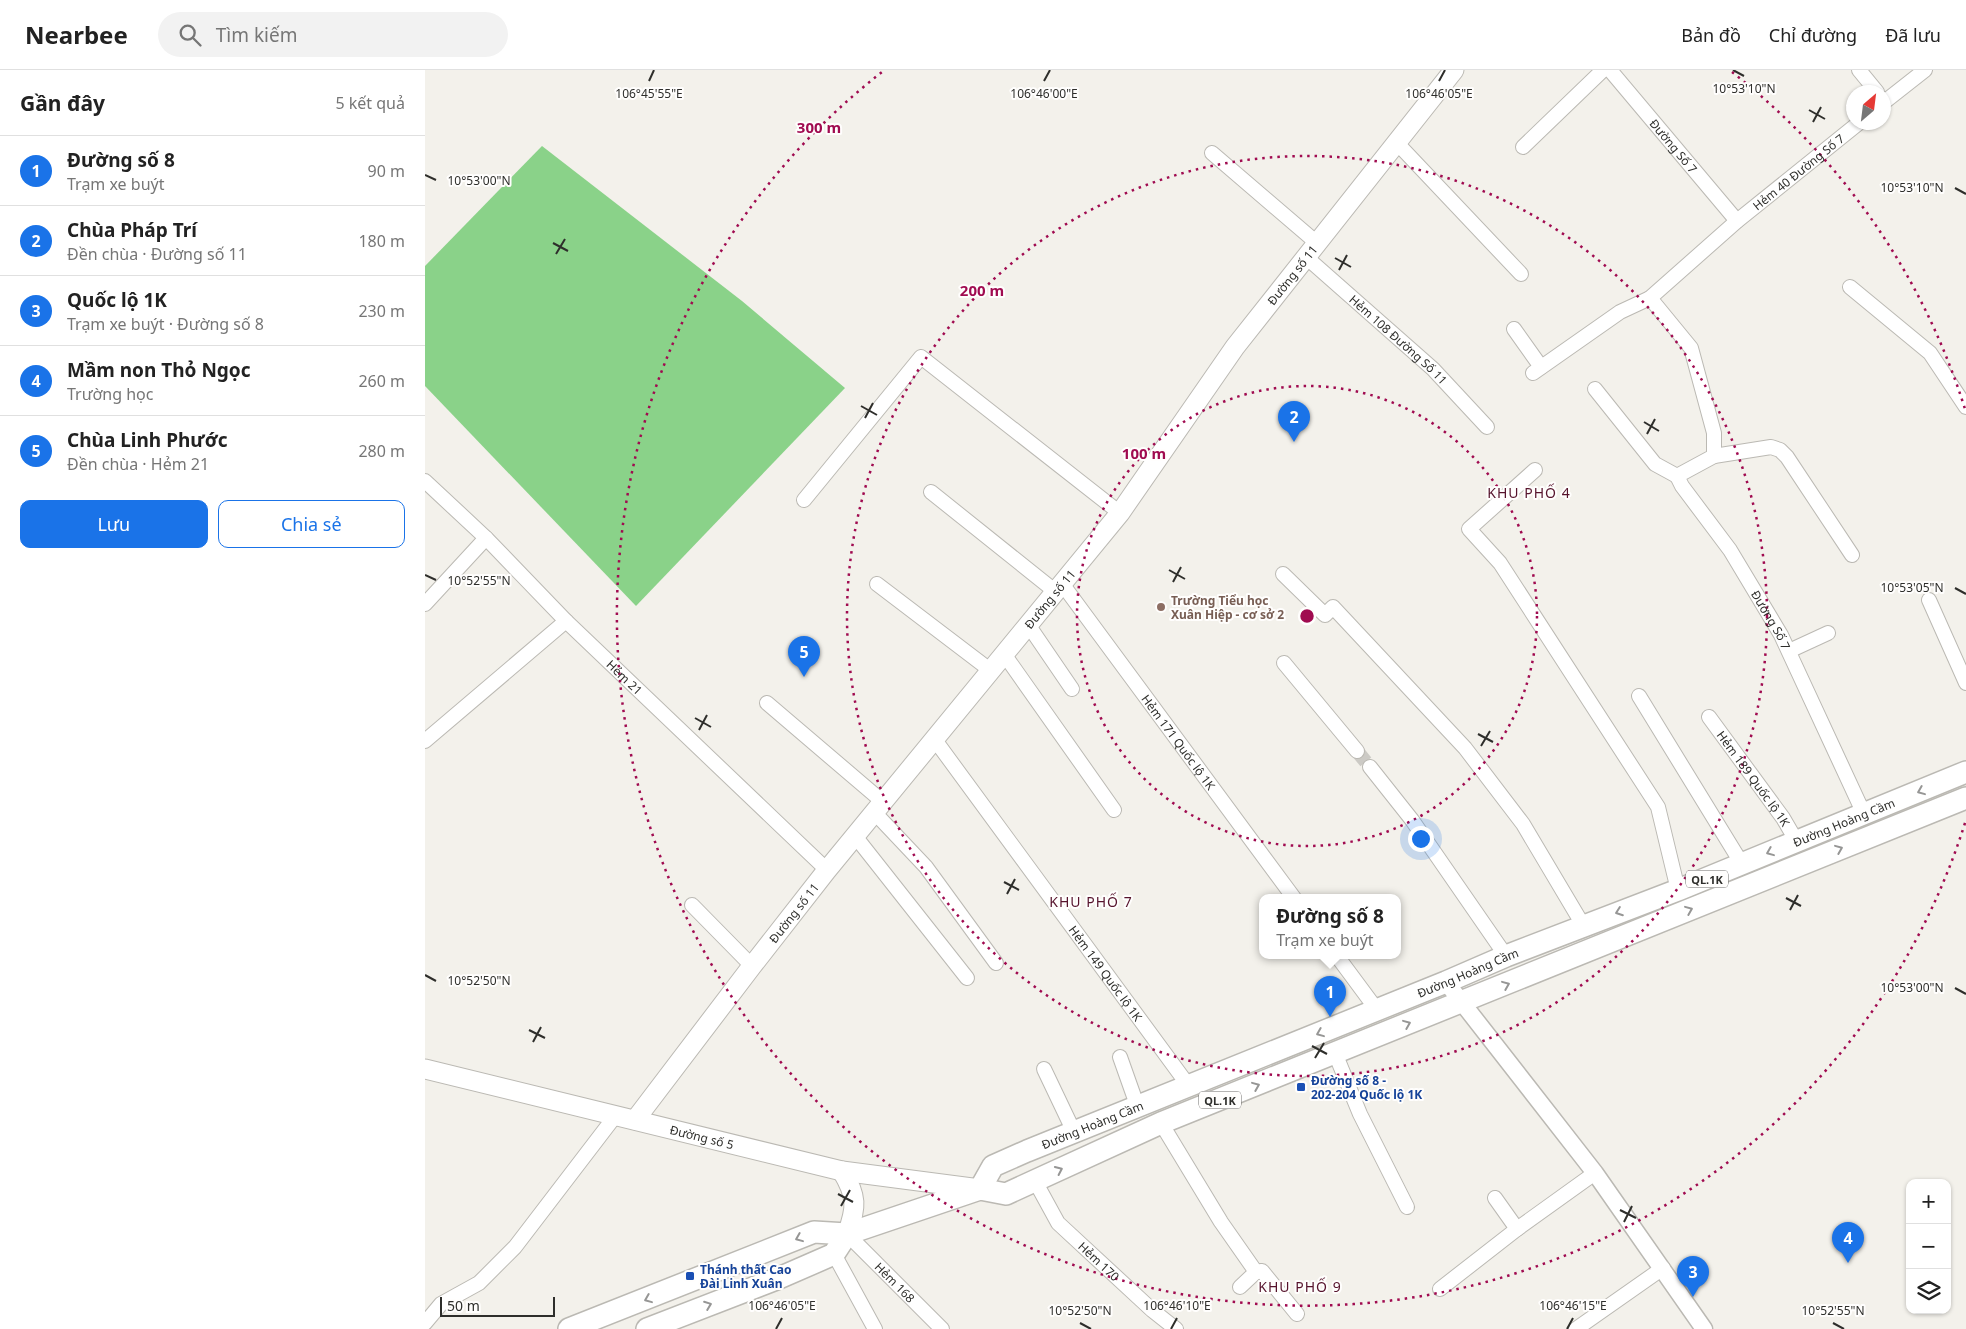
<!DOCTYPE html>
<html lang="vi">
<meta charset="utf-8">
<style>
body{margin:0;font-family:"Noto Sans",sans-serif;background:#f2f2f2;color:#222}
.controls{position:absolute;right:15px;bottom:15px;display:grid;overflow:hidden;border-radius:10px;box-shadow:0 1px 4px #0004}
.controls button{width:45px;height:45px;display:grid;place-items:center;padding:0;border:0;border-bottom:1px solid #e0e0e0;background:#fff;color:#222;font:25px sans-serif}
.compass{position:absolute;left:1421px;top:15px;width:45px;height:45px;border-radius:50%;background:#fff;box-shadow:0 1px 4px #0004;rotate:28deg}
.scale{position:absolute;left:15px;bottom:12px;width:115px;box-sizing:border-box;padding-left:5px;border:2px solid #2e2e2b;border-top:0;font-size:14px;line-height:18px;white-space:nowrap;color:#2e2e2b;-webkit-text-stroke:4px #fffefd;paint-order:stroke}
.you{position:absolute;left:995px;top:768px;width:18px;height:18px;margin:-12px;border:4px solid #fff;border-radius:50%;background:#1a73e8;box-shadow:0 0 0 8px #1a73e833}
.badge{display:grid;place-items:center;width:32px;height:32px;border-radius:50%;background:#1a73e8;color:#fff;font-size:16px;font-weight:700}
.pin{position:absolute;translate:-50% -41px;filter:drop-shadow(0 1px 2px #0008)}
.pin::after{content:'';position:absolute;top:26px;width:18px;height:15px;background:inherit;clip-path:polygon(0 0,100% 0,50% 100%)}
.popup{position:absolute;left:834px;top:824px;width:142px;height:65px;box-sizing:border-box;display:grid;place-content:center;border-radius:10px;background:#fff;filter:drop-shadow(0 1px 4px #0005);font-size:16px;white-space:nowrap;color:#767676}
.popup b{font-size:19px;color:#222}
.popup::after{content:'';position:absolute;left:50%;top:100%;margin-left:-10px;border:10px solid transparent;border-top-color:#fff}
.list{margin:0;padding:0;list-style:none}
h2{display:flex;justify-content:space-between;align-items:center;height:65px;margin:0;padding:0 20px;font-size:21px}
h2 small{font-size:16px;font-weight:400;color:#767676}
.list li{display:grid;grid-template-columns:32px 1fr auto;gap:15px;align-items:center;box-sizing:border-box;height:70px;padding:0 20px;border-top:1px solid #e0e0e0}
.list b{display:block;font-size:19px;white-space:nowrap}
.list p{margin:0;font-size:16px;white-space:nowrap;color:#767676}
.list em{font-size:16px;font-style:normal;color:#767676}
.actions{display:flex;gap:10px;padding:15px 20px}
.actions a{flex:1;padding:11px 0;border:1px solid #1a73e8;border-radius:10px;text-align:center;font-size:18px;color:#1a73e8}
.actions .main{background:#1a73e8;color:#fff}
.icon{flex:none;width:28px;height:28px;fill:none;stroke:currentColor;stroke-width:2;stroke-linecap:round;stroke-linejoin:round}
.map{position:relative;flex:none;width:1541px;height:1259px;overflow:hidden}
header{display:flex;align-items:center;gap:30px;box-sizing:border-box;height:70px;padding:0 25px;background:#fff;border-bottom:1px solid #e0e0e0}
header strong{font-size:24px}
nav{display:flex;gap:28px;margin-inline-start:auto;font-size:18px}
.search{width:350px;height:45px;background:#f2f2f2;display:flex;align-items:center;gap:12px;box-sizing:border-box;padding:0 18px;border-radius:28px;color:#767676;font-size:19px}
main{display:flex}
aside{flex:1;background:#fff}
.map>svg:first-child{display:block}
</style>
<header>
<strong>Nearbee</strong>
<div class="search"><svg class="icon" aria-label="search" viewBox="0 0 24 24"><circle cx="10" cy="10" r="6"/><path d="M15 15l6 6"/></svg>Tìm kiếm</div>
<nav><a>Bản đồ</a><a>Chỉ đường</a><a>Đã lưu</a></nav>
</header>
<main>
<aside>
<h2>Gần đây<small>5 kết quả</small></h2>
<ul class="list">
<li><span class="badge">1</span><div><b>Đường số 8</b><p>Trạm xe buýt</p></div><em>90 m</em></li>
<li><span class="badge">2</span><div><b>Chùa Pháp Trí</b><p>Đền chùa · Đường số 11</p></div><em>180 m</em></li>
<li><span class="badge">3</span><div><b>Quốc lộ 1K</b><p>Trạm xe buýt · Đường số 8</p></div><em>230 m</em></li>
<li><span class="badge">4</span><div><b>Mầm non Thỏ Ngọc</b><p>Trường học</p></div><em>260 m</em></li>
<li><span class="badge">5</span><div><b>Chùa Linh Phước</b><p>Đền chùa · Hẻm 21</p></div><em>280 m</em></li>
</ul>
<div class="actions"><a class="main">Lưu</a><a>Chia sẻ</a></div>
</aside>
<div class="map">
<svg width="1541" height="1259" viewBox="0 0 1541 1259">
<rect width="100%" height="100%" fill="#f3f1eb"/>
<!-- green -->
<path fill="#8ad289" d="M117,76l200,155 103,87 -209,218 -211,-220v-120z"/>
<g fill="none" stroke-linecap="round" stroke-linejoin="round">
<!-- minor-tunnel -->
<path stroke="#cccac5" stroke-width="14" stroke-dasharray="14 7" stroke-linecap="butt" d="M932,681l13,16"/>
<defs>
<g id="minor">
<path id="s1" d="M1185,0l127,151"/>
<path d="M1434,0l18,22"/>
<path d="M1458,33l42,-33"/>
<path d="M971,72l125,132"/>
<path d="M1098,77l80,-77"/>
<path d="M787,83l105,90"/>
<path id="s2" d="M881,187l127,112 54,58"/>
<path d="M1425,217l80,66 36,54"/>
<path id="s3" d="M1225,228l41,50 23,85v23l-37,20 5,10 48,64 51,85 83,179"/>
<path d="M1089,259l27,38"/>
<path id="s4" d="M1108,303l87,-61 30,-14 87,-77 123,-99"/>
<path d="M1170,319l60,75 22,12"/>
<path d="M1289,386l57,-9 9,3 7,7 65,98"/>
<path d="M1110,400l-66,59 31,34 158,244 20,83"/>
<path id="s5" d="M0,411l61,57 80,83 261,249"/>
<path d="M506,422l125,100"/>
<path d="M379,430l117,-143 199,156"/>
<path d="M858,504l42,41 8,-8 132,141 58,76 60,101"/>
<path d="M452,514l113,86"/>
<path id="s6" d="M638,515l231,313"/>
<path d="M1504,530l37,83"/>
<path d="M0,534l61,-66"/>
<path d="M604,556l43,63"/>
<path d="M1364,581l39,-18"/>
<path d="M579,584l110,156"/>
<path d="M859,593l73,88"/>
<path d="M1214,626l103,168"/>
<path d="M342,633l116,99"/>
<path id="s7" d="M1284,647l74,101 14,24"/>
<path id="s8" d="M510,670l253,345"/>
<path d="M0,671l141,-120"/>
<path d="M945,697l42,53 94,136"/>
<path d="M449,742l52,55 70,96"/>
<path d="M430,766l112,142"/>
<path d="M267,835l60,61"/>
<path d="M912,886l40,54"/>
<path d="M910,983l25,61 47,93"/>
<path d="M695,987l17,48"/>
<path d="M619,999l30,63"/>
<path d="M736,1053l60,99 35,50 -16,15"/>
<path id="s9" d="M610,1111l23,42 94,87 24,19"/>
<path d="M1070,1128l22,31 78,-56"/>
<path id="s10" d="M422,1164l95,95"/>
<path d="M409,1184l41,75"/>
<path d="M831,1202l6,-1 35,43"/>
<path d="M1015,1219l77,-60"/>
<path d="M0,1253l16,-19 38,-21 36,-36 101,-132"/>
<path d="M1151,1259l87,-61"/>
</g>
<path id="tertiary" d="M1021,912l149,191 109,156"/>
<g id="secondary">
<path id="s11" d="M0,999l417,102 138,18"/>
<path id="s12" d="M210,1050l117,-154 75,-96 293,-357 115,-166 219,-277"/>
<path d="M417,1101c15,25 15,36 5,63"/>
</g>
<g id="primary">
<path id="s13" d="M555,1119l13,-23 34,-15 419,-169 60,-26 172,-66 288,-118"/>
<path d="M144,1259l245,-97 33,2 133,-45 26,5 155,-71 805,-325"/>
<path d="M222,1259l132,-51 55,-24 13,-20"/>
</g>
</defs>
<!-- minor casing -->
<use href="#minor" stroke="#bbb9b3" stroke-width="16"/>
<!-- tertiary casing -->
<use href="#tertiary" stroke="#bbb9b3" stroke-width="19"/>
<!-- secondary casing -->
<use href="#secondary" stroke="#bbb9b3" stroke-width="21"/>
<!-- primary casing -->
<use href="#primary" stroke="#bbb9b3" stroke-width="24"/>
<!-- minor -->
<use href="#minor" stroke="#fff" stroke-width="14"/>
<!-- tertiary -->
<use href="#tertiary" stroke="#fff" stroke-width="16"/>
<!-- secondary -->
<use href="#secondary" stroke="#fff" stroke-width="19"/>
<!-- primary -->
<use href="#primary" stroke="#fff" stroke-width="21"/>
</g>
<!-- one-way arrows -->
<defs><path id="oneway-chevron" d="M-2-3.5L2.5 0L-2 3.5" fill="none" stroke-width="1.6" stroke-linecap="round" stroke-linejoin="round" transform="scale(1.25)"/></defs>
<g stroke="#969695">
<use href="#oneway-chevron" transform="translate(1496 721) rotate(158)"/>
<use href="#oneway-chevron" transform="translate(1414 779) rotate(-22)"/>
<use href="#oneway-chevron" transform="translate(1345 782) rotate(158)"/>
<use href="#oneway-chevron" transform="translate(1264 840) rotate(-22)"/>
<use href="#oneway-chevron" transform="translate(1194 842) rotate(160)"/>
<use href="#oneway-chevron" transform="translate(1081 915) rotate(-22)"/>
<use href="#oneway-chevron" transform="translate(982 954) rotate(-22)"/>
<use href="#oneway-chevron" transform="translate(895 963) rotate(158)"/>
<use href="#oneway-chevron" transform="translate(831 1016) rotate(-22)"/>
<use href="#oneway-chevron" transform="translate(634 1100) rotate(-25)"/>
<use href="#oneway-chevron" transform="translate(374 1168) rotate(158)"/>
<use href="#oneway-chevron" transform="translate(223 1229) rotate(158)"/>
<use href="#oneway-chevron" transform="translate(283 1235) rotate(-21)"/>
</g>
<!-- ticks -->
<path fill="none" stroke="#2e2e2b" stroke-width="2" d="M1308,0l11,6M224,11l5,-11M619,11l6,-11M1014,11l6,-11M1384,40l16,9M1388,52l8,-15M0,105l11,5M1530,118l11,6M128,173l15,8M131,184l9,-15M910,188l16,9M914,200l8,-15M436,336l16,9M440,348l8,-15M1219,352l15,9M1222,364l8,-15M744,500l16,9M0,505l11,5M748,512l8,-15M1530,518l11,6M270,648l16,9M274,660l8,-15M1053,664l15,8M1056,676l9,-15M579,812l15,8M582,824l8,-15M1361,828l15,8M1365,840l8,-15M0,905l11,6M1530,918l11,6M104,960l16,8M108,972l8,-15M887,976l15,8M890,988l9,-15M413,1124l15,8M416,1136l9,-16M1195,1140l16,8M1199,1152l8,-16M655,1253l11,6M1408,1253l11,6M351,1259l6,-11M746,1259l6,-11M1142,1259l6,-11"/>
<!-- distance rings -->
<g fill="none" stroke="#a00b50" stroke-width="2.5" stroke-dasharray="2.5 5">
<circle cx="882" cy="546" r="230"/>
<circle cx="882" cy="546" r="460"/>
<path d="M1540 753A690 690 0 1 1 457 2M1307 2A690 690 0 0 1 1540 339"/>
</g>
<!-- markers -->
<circle fill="#8d6e63" stroke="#fffefd" stroke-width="2" cx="736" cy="537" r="5"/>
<g fill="#1a4fb4" stroke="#fffefd" stroke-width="2">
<rect x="871" y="1012" width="10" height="10" rx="2.5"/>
<rect x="260" y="1201" width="10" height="10" rx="2.5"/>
</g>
<g text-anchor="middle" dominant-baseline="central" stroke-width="4" stroke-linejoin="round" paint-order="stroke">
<!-- shield labels -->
<g fill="#fffefd" stroke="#6d6c6a" stroke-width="1">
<rect x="1261" y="800.5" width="42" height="17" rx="4"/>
<rect x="774" y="1021.5" width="42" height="17" rx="4"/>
</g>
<g font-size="11" font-weight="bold" fill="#2e2e2b">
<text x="1282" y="809">QL.1K</text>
<text x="795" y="1030">QL.1K</text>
</g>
<!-- street labels -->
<g font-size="12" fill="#2e2e2b" stroke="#fffefd">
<text stroke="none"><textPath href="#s1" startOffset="99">Đường Số 7</textPath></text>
<text stroke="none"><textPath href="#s4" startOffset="334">Hẻm 40 Đường Số 7</textPath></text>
<text stroke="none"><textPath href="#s12" startOffset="1071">Đường số 11</textPath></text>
<text stroke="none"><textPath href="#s2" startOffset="124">Hẻm 108 Đường Số 11</textPath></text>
<text stroke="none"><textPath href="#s12" startOffset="666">Đường số 11</textPath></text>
<text stroke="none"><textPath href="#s3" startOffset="390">Đường Số 7</textPath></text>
<text stroke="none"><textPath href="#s5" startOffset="280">Hẻm 21</textPath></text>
<text stroke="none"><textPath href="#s6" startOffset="195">Hẻm 171 Quốc lộ 1K</textPath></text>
<text stroke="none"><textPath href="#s7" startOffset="76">Hẻm 189 Quốc lộ 1K</textPath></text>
<text stroke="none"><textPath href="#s13" startOffset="944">Đường Hoàng Cầm</textPath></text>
<text stroke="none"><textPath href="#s12" startOffset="261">Đường số 11</textPath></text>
<text stroke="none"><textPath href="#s13" startOffset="539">Đường Hoàng Cầm</textPath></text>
<text stroke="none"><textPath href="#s8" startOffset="289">Hẻm 149 Quốc lộ 1K</textPath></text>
<text stroke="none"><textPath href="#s13" startOffset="134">Đường Hoàng Cầm</textPath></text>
<text stroke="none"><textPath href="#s11" startOffset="285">Đường số 5</textPath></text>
<text stroke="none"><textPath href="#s9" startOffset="104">Hẻm 170</textPath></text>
<text stroke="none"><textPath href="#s10" startOffset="68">Hẻm 168</textPath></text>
</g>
<!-- education labels -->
<g font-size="12" font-weight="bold" fill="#785e54" stroke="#fffefd" text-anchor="start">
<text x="746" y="530">Trường Tiểu học<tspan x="746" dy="14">Xuân Hiệp - cơ sở 2</tspan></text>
</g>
<!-- transit labels -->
<g font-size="12" font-weight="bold" fill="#164399" stroke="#fffefd" text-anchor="start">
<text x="886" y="1010">Đường số 8 -<tspan x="886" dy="14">202-204 Quốc lộ 1K</tspan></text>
<text x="275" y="1199">Thánh thất Cao<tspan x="275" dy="14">Đài Linh Xuân</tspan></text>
</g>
<!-- neighbourhood labels -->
<g font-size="14" letter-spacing="1" fill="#56132c" stroke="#fffefd">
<text x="1104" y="422">KHU PHỐ 4</text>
<text x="666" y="831">KHU PHỐ 7</text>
<text x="875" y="1216">KHU PHỐ 9</text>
</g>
</g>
<g font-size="12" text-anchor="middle" fill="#2e2e2b" stroke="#fffefd" stroke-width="4" stroke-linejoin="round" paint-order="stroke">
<text x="1319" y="23">10°53'10"N</text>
<text x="224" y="28">106°45'55"E</text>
<text x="619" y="28">106°46'00"E</text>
<text x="1014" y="28">106°46'05"E</text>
<text x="54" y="115">10°53'00"N</text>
<text x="1487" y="122">10°53'10"N</text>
<text x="54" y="515">10°52'55"N</text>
<text x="1487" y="522">10°53'05"N</text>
<text x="54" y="915">10°52'50"N</text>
<text x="1487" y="922">10°53'00"N</text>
<text x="357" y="1240">106°46'05"E</text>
<text x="752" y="1240">106°46'10"E</text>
<text x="1148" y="1240">106°46'15"E</text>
<text x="655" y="1245">10°52'50"N</text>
<text x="1408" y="1245">10°52'55"N</text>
</g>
<circle cx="882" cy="546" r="8" fill="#a00b50" stroke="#fffefd" stroke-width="2.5"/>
<g font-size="15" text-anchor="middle" font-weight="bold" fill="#a00b50" stroke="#fffefd" stroke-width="4" stroke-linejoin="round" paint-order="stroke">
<text x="394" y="63">300 m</text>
<text x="557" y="226">200 m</text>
<text x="719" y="389">100 m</text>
</g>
</svg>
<div class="controls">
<button>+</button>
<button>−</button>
<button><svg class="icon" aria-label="layers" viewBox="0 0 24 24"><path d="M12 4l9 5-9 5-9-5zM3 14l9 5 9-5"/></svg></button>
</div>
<svg class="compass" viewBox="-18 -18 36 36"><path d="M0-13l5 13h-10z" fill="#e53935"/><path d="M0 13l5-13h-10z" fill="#767676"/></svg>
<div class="scale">50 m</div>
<div class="you"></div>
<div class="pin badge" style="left:905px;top:947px">1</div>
<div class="popup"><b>Đường số 8</b>Trạm xe buýt</div>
<div class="pin badge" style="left:869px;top:372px">2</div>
<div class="pin badge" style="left:1268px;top:1227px">3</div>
<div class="pin badge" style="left:1423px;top:1193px">4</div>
<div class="pin badge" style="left:379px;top:607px">5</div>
</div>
</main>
